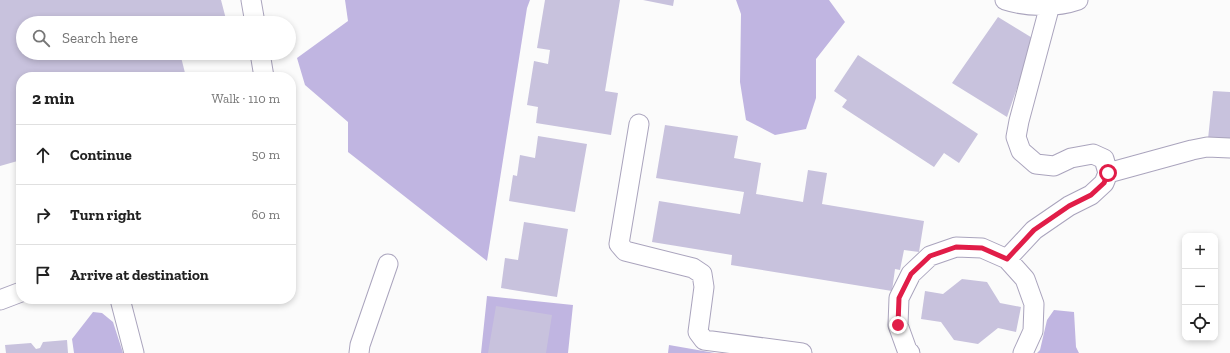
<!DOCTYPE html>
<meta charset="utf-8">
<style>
body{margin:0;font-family:"Zilla Slab",serif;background:#f2f2f2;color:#222}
.controls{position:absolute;right:12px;bottom:12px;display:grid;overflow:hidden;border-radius:8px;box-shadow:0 2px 6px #0003}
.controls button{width:36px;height:36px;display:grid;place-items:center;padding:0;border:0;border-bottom:1px solid #e0e0e0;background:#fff;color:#222;font:20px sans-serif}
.stop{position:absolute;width:12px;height:12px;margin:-9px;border:3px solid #e11d48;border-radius:50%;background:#fff}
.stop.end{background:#e11d48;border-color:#fff;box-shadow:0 1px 4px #0008}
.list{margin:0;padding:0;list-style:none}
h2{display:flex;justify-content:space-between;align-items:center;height:52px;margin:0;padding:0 16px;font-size:17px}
h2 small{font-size:13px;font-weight:400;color:#767676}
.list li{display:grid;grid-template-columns:26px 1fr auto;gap:12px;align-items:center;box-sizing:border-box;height:60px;padding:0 16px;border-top:1px solid #e0e0e0}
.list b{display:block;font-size:15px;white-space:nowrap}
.list em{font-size:13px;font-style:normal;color:#767676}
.icon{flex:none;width:22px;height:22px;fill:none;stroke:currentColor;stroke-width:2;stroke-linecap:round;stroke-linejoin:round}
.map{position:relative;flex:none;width:1230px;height:353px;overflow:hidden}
.search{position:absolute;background:#fff;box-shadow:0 2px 6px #0003;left:16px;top:16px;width:280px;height:44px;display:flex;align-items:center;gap:10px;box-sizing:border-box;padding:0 14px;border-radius:22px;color:#767676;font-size:15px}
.panel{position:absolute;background:#fff;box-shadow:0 2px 6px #0003;left:16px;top:72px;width:280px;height:232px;border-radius:16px}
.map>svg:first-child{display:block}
</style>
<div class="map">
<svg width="1230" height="353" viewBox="0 0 1230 353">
<rect width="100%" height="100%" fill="#fbfbfb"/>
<!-- forest -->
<path fill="#c0b5e1" d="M345,0h185l-3,8 -40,253 -139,-109v-30l-43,-37 -8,-27 51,-37z
M736,0h93l16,22 -29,37v39l-10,31 -31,6 -29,-15 -6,-38 1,-68z
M487,296l86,9 -5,48h-87z
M1054,310l20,2 2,35 3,6h-42l3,-3 7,-30z
M93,312l9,1 11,9 10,31h-49l-2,-14z
M669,345l46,8h-47z"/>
<!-- building -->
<path fill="#c8c2dd" d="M0,0h221l6,23h-42v-1l-5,1h-157v30h157l6,24h-165v83l-21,6z
M545,0h75l-15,91 13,2 -7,42 -75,-12 2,-16 -11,-2 7,-44 14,3 2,-14 -13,-2z
M643,0h31l-1,6z
M998,17l36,22 -27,78 -55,-34z
M858,55l120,79 -19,29 -15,-10 -10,14 -92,-60 5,-7 -13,-9z
M1213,91l17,1v49l-22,-2z
M665,125l73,11 -4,22 27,5 -5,31 47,8 5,-32 19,3 -5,31 102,17 -5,31 -15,-2 -4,20 -5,-1 -3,22 -161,-26 1,-10 -80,-13 7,-41 81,13 4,-22 -88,-14z
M538,136l49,8 -12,68 -66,-11 4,-26 4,1 3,-21 15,3z
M524,222l44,7 -11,68 -56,-9 4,-30 13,2z
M962,279l25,3 13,21 21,4 -5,25 -18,-4 -20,16 -24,-4 -13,-18 -20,-3 4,-28 18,3z
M496,306l56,9 -6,38h-58z
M67,340l1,13h-62l-1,-8 26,-2 5,6 4,-1 3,-6z"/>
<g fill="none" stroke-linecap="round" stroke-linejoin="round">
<defs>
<path id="minor" d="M251,0l4,23
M1005,0c22,7 50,8 73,0
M260,53l4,24
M639,124l-20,120 6,7 68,17 9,6 2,13 -6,45 6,8 98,13
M1108,173l84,-23 15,-3 23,1
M1007,259l27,-29 35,-24 22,-11 13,-12 4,-10 -4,-14 -11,-5 -22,4 -17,8 -18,-2 -15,-13 -5,-14 3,-16 31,-116
M120,299l14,54
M0,300l21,-8
M359,353l1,-8 28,-81
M910,353l-3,-3 -9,-25 1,-27 12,-24 19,-18 26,-9 26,1 25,11 18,20 9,25 -1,27 -10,22"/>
</defs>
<!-- minor casing -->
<use href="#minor" stroke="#aaa4bd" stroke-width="21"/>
<!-- minor -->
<use href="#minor" stroke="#fff" stroke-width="19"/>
</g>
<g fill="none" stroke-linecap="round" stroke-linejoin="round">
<!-- route -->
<path stroke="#e11d48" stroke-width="5" d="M898,325l1,-27 12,-24 19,-18 26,-9 26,1 25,11 27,-29 35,-24 22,-11 13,-12 4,-10"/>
</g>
</svg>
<div class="controls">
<button>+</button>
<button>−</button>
<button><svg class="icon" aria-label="locate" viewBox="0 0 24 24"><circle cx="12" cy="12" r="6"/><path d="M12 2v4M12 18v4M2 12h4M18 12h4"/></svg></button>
</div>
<div class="stop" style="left:1108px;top:173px"></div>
<div class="stop end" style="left:898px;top:325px"></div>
<div class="search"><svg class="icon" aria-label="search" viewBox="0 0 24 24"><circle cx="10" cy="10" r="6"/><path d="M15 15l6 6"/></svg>Search here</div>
<section class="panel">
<h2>2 min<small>Walk · 110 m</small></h2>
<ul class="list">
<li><svg class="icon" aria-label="ahead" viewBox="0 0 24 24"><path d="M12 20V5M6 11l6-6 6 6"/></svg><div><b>Continue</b></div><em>50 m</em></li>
<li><svg class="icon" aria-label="right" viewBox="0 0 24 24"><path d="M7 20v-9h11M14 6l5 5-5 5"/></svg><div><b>Turn right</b></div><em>60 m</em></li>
<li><svg class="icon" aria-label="arrive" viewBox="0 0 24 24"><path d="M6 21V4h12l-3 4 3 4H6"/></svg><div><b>Arrive at destination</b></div></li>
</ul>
</section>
</div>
